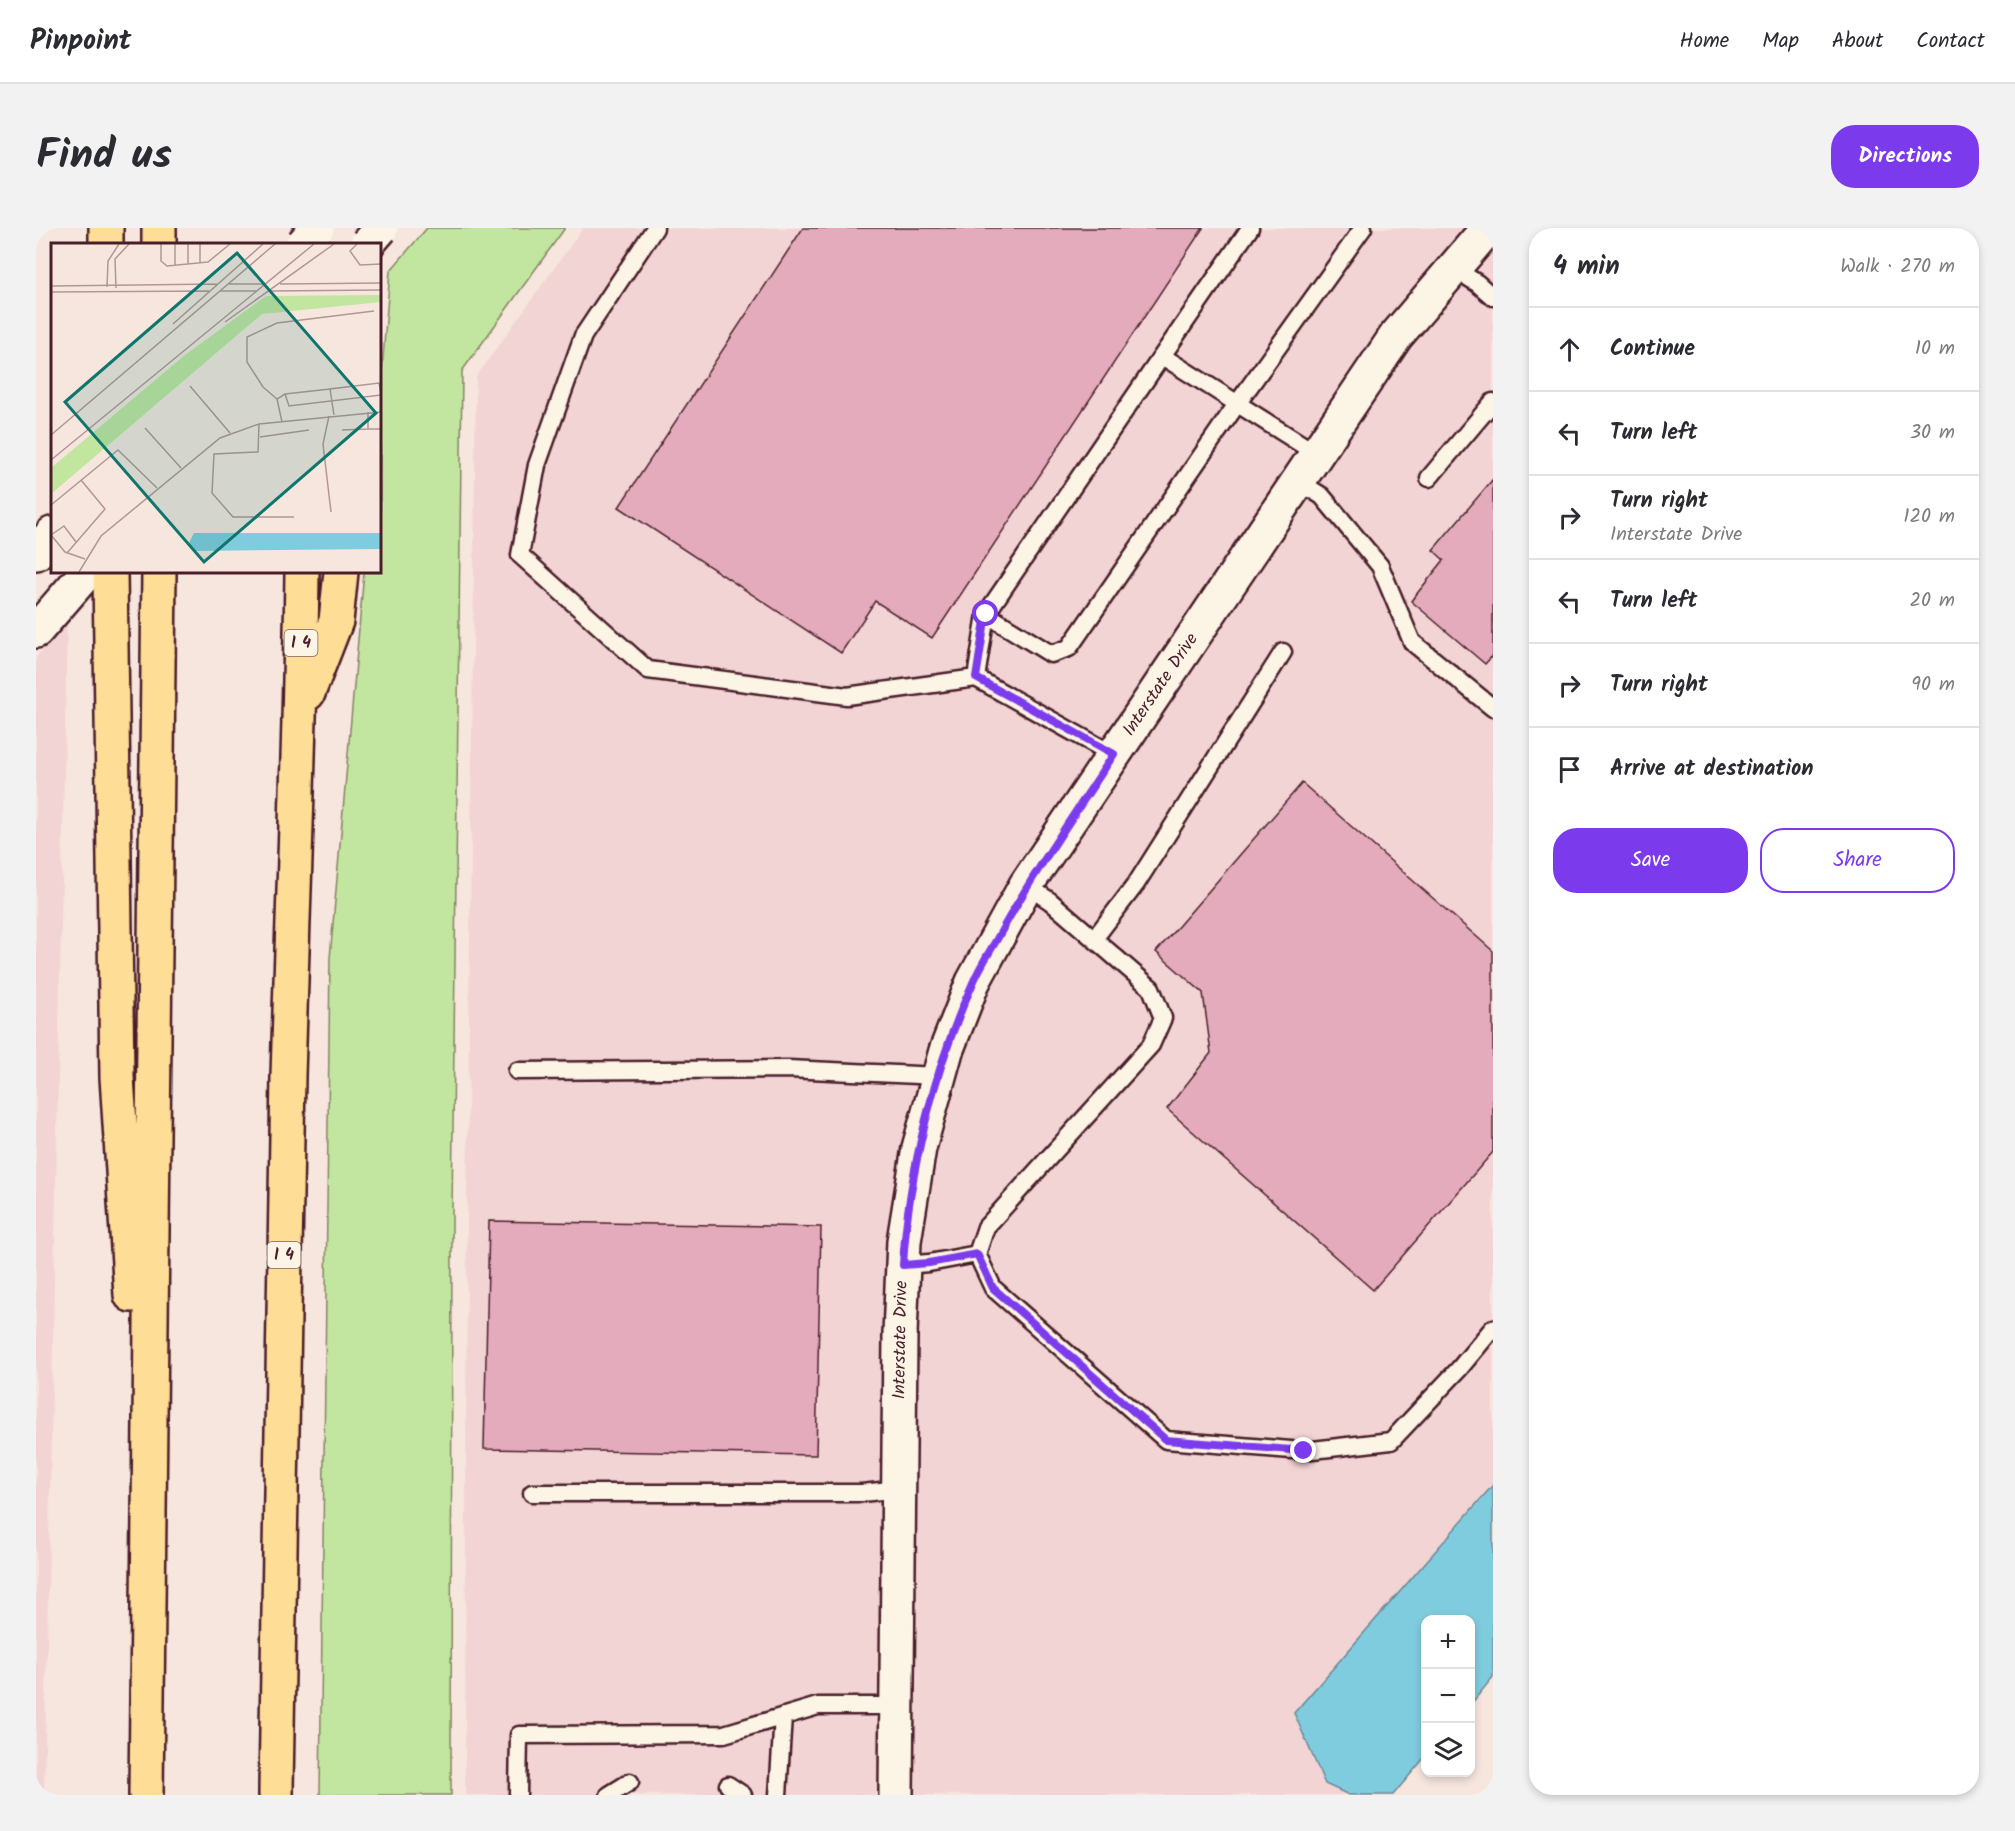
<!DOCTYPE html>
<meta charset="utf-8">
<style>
body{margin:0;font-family:Kalam,sans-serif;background:#f2f2f3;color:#2b2b33}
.controls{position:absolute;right:18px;bottom:18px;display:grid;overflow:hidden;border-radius:12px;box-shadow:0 3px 9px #0003}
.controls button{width:54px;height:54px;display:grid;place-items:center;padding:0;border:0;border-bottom:2px solid #e1e1e2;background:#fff;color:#2b2b33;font:30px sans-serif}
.stop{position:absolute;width:18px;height:18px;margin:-14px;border:4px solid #7c3aed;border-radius:50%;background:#fff}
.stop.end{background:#7c3aed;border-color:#fff;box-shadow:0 2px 6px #0008}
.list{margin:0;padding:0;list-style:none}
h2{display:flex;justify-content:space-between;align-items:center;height:78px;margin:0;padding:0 24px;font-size:26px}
h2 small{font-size:20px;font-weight:400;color:#7c7c81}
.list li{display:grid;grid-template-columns:39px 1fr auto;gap:18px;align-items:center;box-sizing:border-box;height:84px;padding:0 24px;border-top:2px solid #e1e1e2}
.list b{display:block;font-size:22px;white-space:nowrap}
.list p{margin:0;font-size:20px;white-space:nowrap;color:#7c7c81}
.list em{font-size:20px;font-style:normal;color:#7c7c81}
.actions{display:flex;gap:12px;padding:18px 24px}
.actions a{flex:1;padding:14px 0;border:2px solid #7c3aed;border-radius:24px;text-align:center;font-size:21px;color:#7c3aed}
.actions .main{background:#7c3aed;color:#fff}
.icon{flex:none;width:33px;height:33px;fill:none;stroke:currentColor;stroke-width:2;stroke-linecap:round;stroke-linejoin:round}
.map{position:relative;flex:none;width:1457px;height:1567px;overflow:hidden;border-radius:24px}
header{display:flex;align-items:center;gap:36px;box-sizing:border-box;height:84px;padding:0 30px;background:#fff;border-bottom:2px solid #e1e1e2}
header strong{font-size:28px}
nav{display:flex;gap:33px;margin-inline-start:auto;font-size:21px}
.intro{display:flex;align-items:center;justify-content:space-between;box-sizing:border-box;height:144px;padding:0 36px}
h1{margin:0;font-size:42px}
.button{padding:15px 27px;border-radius:24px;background:#7c3aed;color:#fff;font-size:21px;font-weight:700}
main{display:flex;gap:36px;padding:0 36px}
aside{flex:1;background:#fff;border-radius:24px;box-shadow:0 3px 9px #0003}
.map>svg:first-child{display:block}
</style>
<header>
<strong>Pinpoint</strong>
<nav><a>Home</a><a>Map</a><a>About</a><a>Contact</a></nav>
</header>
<div class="intro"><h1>Find us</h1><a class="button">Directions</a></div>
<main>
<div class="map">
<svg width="1457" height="1567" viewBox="0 0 1457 1567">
<rect width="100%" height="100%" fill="#f7e6dd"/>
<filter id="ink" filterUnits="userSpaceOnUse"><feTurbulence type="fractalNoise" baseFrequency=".0167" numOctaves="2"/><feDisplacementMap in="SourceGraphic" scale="12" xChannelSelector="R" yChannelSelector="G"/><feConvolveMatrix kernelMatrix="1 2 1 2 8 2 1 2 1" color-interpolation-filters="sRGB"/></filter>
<g filter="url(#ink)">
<!-- built -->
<path fill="#f1d4d3" d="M547,0h882l-84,98 -369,549 -55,100 -28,71 -26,96 -15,94 -4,96 -5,463h-414l2,-581 9,-837z
M1457,21v1236l-199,228 31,71 24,11h-437l5,-459 4,-92 14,-91 27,-95 26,-68 53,-95 369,-548z
M31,393l-23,1174h-8v-1137z"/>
<!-- green -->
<path fill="#c2e6a0" stroke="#868266" stroke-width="1.5" d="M391,0h138l-103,143 -10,841 -1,583h-131l10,-837 34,-386h16v-177l10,-124z"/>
<!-- water -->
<path fill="#80ccdf" stroke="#6a8797" stroke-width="1.5" d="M1457,1257v192l-22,27 -1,-84h-44l-1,137 -32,38h-44l-24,-11 -31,-71z"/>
<!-- building -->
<path fill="#e4abbc" stroke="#4a1f2b" stroke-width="1.5" d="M767,0h400l-271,410 -57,-37 -34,52 -222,-146z
M1457,251v176l-8,9 -74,-63 33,-41 -11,-10z
M1266,555l191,168v201l-120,138 -206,-181 44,-56 -8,-60 -47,-41z
M453,993l332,6 -5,228 -332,-6z"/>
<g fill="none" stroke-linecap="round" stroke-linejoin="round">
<defs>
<path id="service" d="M619,0l-72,108 -46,129 -17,90 128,115 199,26 129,-18
M1214,0l-88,128 155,98
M1417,40l24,15 16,14
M1393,250l64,-76
M1262,253l24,15 58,70 32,76 81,66
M950,386l65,40 18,-6 168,-244 126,-176
M1078,527l-138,-77 10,-64 176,-258
M990,657l24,16 101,87 12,30 -12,27 -165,182 -9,27 16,34 173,152 138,11 87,-10 68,-72 34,-41
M1058,711l42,-55 147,-232
M481,843l271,-2 151,7
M867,1037l26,-2 48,-9
M496,1265h330l37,-4
M692,1557l15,10
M482,1567l1,-60 205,-1 94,-28h79
M573,1567l21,-13
M742,1567l5,-79"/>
<path id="tertiary" d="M0,325l16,-19
M0,403l51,-59
M860,1567l4,-461 4,-93 15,-93 27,-97 27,-69 53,-97 370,-549 92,-108"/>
<path id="motorway" d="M70,0v16
M123,0v16
M74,344l7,505 14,218
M272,465l28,-72 5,-49
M110,1567l13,-1223
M240,1567c2,-240 6,-480 12,-719 5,-168 12,-336 14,-504"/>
</defs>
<!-- service casing -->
<use href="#service" stroke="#4a1f2b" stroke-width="21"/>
<!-- tertiary casing -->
<use href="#tertiary" stroke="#4a1f2b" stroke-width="38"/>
<!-- motorway casing -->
<use href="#motorway" stroke="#4a1f2b" stroke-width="38"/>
<!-- service -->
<use href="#service" stroke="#fcf5e5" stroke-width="16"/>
<!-- tertiary -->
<use href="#tertiary" stroke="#fcf5e5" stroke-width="33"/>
<!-- motorway -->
<use href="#motorway" stroke="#fedd96" stroke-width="33"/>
<defs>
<path id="tertiary-bridge" d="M267,16l14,-16
M331,16l14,-16"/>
</defs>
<!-- tertiary-bridge casing -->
<use href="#tertiary-bridge" stroke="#4a1f2b" stroke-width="38" stroke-linecap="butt"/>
<!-- tertiary-bridge -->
<use href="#tertiary-bridge" stroke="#fcf5e5" stroke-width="33"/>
</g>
</g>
<g fill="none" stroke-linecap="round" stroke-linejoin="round" filter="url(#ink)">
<!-- route -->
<path stroke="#7c3aed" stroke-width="8" d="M950,386l-10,64 138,76c-40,61 -82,121 -117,185 -8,14 -18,29 -24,44 -38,82 -65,191 -70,282l26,-2 48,-9 16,34 173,152 138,11"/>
</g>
<g text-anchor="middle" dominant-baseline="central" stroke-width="6" stroke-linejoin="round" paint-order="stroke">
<!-- shield labels -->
<g fill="#fcf5e5" stroke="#7f5f63" stroke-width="1.5">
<rect x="248.5" y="402" width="33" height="26" rx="4.5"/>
<rect x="231.5" y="1014" width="33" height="26" rx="4.5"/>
</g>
<g font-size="16" font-weight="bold" fill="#4a1f2b">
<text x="265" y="415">I 4</text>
<text x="248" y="1027">I 4</text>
</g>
<!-- street labels -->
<g font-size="18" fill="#4a1f2b" stroke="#fcf5e5">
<text transform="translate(1125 457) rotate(-56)">Interstate Drive</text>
<text transform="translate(865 1112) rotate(-89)">Interstate Drive</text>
</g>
</g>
<!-- overview -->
<g transform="translate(15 15)">
<rect width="330" height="330" fill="#f7e6dd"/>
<path d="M330,52v7l-119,12 -211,180v-26l134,-113 81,-59z" fill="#c2e6a0"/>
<path d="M143,290h187v16l-187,2 -5,-8z" fill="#80ccdf"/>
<path fill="none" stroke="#b29696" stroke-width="1.5" d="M110,1v17l6,5 41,-4 22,-18M124,1v21M137,1v20M149,1v19M306,1l-7,7 10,14 21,-1M178,41h37M229,41l101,-1M0,43l167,-2M56,44l1,-26 11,-17M65,45l-1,-29 14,-15M169,48h37M220,48l110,-1M0,49l158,-1M174,79l109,-78M122,81l90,-80M139,143l40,47M234,151l4,12 92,-11M226,156l-14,-12 -16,-25v-25l30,-14 97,-12M317,169v17h13M283,172l-4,-26 49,-6 2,11M278,173l-6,28 8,68M231,179l-5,-23 8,-5 45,-5M208,181l-1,28 -44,2 -2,39 21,24h61M94,185l36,40M291,187l26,-1M0,192l224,-191M209,194l49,-7M0,217l263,-216M0,262l67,-55 39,38M0,292l14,17 20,7M0,292l13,-9 12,16M16,310l38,-44 -24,-29M28,329l22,-36 119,-98 39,-14 122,-12"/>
<path fill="#0f766e" fill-opacity="0.15" stroke="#0f766e" stroke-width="3" d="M186,10l139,160 -172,149 -139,-160z"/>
<rect width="330" height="330" fill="none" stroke="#4a1f2b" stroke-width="3"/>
</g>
</svg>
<div class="controls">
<button>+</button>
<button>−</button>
<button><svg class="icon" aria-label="layers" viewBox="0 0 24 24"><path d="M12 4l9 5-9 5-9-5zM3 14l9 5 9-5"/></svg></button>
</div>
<div class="stop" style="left:950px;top:386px"></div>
<div class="stop end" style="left:1268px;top:1223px"></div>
</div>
<aside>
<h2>4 min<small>Walk · 270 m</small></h2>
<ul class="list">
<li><svg class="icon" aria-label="ahead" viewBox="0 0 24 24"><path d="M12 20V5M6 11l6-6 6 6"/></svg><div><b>Continue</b></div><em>10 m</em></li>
<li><svg class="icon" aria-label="left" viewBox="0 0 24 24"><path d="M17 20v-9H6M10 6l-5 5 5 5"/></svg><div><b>Turn left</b></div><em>30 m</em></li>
<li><svg class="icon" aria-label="right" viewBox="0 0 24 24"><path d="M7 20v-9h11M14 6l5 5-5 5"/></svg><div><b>Turn right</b><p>Interstate Drive</p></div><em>120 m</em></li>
<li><svg class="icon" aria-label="left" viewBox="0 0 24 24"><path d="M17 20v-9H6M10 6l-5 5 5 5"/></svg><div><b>Turn left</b></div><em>20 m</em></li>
<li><svg class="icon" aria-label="right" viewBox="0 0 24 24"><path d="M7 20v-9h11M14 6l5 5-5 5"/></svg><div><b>Turn right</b></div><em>90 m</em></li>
<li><svg class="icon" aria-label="arrive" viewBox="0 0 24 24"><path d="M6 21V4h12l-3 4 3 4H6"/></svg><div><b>Arrive at destination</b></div></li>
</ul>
<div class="actions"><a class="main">Save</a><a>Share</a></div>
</aside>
</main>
